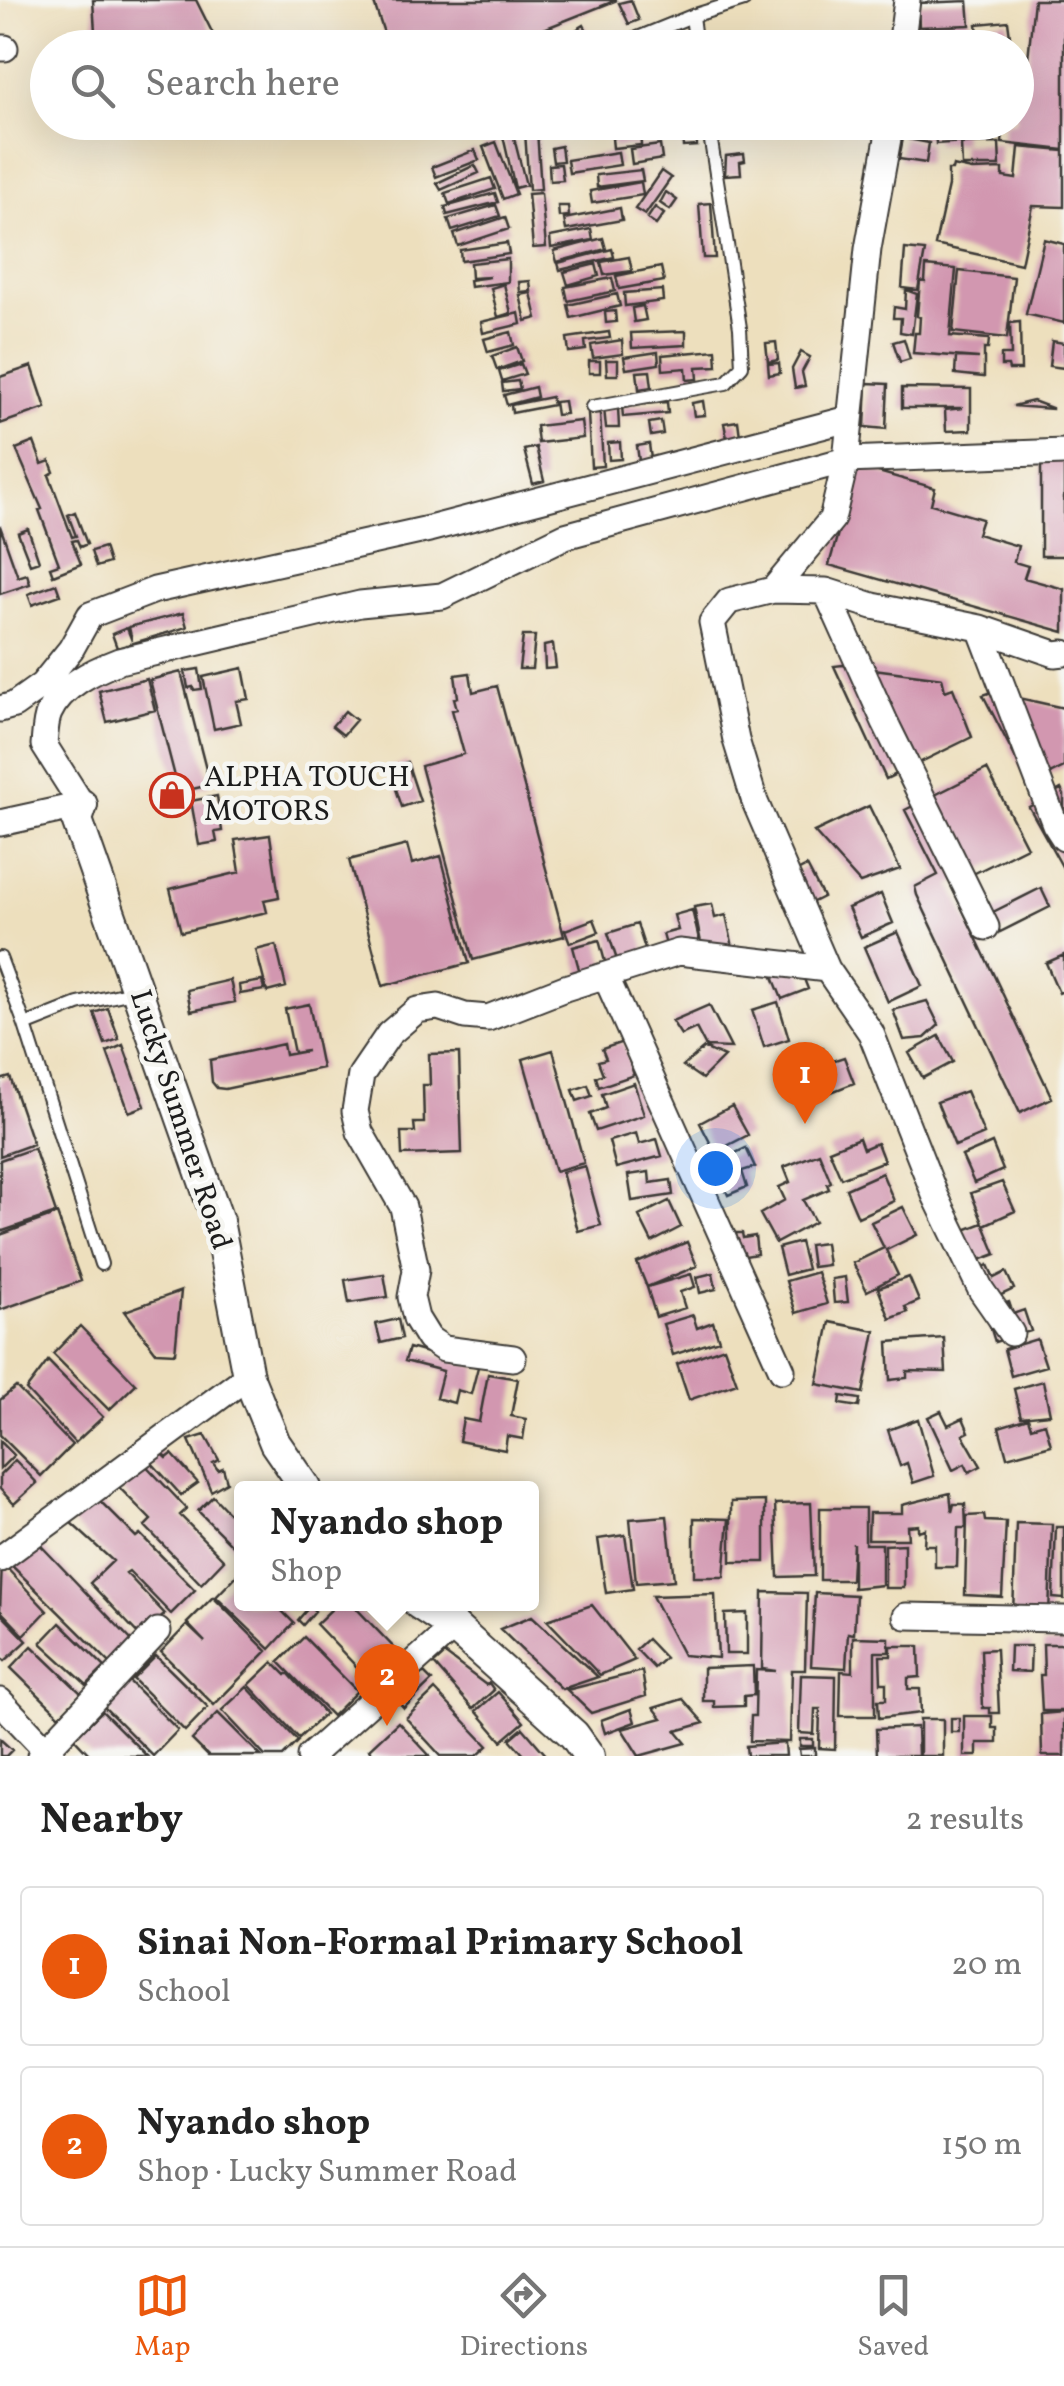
<!DOCTYPE html>
<meta charset="utf-8">
<style>
body{margin:0;font-family:Vollkorn,serif;background:#f2f2f2;color:#222}
.you{position:absolute;left:715px;top:1168px;width:35px;height:35px;margin:-25px;border:8px solid #fff;border-radius:50%;background:#1a73e8;box-shadow:0 0 0 15px #1a73e833}
.badge{display:grid;place-items:center;width:65px;height:65px;border-radius:50%;background:#ea580c;color:#fff;font-size:32px;font-weight:700}
.pin{position:absolute;translate:-50% -82px;filter:drop-shadow(0 2px 5px #0008)}
.pin::after{content:'';position:absolute;top:52px;width:35px;height:30px;background:inherit;clip-path:polygon(0 0,100% 0,50% 100%)}
.popup{position:absolute;left:234px;top:1481px;width:305px;height:130px;box-sizing:border-box;display:grid;place-content:center;border-radius:10px;background:#fff;filter:drop-shadow(0 2px 8px #0005);font-size:32px;white-space:nowrap;color:#767676}
.popup b{font-size:38px;color:#222}
.popup::after{content:'';position:absolute;left:50%;top:100%;margin-left:-20px;border:20px solid transparent;border-top-color:#fff}
.list{margin:0;padding:0;list-style:none}
h2{display:flex;justify-content:space-between;align-items:center;height:130px;margin:0;padding:0 40px;font-size:42px}
h2 small{font-size:32px;font-weight:400;color:#767676}
.list li{display:grid;grid-template-columns:65px 1fr auto;gap:30px;align-items:center;box-sizing:border-box;height:160px;margin:0 20px 20px;padding:0 20px;border:2px solid #e0e0e0;border-radius:10px}
.list b{display:block;font-size:38px;white-space:nowrap}
.list p{margin:0;font-size:32px;white-space:nowrap;color:#767676}
.list em{font-size:32px;font-style:normal;color:#767676}
.icon{flex:none;width:55px;height:55px;fill:none;stroke:currentColor;stroke-width:2;stroke-linecap:round;stroke-linejoin:round}
.map{position:relative;flex:none;width:1064px;height:1756px;overflow:hidden}
.search{position:absolute;background:#fff;box-shadow:0 10px 40px #0002;left:30px;right:30px;top:30px;height:110px;display:flex;align-items:center;gap:25px;box-sizing:border-box;padding:0 35px;border-radius:55px;color:#767676;font-size:38px}
.sheet{height:490px;background:#fff}
nav{display:flex;justify-content:space-around;align-items:center;box-sizing:border-box;height:140px;border-top:2px solid #e0e0e0;background:#fff;font-size:28px;color:#767676}
nav a{display:grid;justify-items:center;gap:5px}
nav .on{color:#ea580c}
.map>svg:first-child{display:block}
</style>
<div class="map">
<svg width="1064" height="1756" viewBox="0 0 1064 1756">
<rect width="100%" height="100%" fill="#f6f6f2"/>
<filter id="ink" filterUnits="userSpaceOnUse"><feTurbulence type="fractalNoise" baseFrequency=".01" numOctaves="2"/><feDisplacementMap in="SourceGraphic" scale="20" xChannelSelector="R" yChannelSelector="G"/><feConvolveMatrix kernelMatrix="1 2 1 2 8 2 1 2 1" color-interpolation-filters="sRGB"/></filter>
<filter id="wash" filterUnits="userSpaceOnUse"><feTurbulence type="fractalNoise" baseFrequency=".0048" numOctaves="4" result="noise"/><feDisplacementMap in="SourceGraphic" scale="40" xChannelSelector="R" yChannelSelector="G"/><feGaussianBlur stdDeviation="2.25" result="paint"/><feColorMatrix in="noise" values="0 0 0 0 0 0 0 0 0 0 0 0 0 0 0 0 0 1.4 0 .05"/><feComposite in="paint" operator="in"/></filter>
<g filter="url(#wash)">
<rect width="100%" height="100%" fill="#eddfbd"/>
<g id="blocks">
<!-- building -->
<path fill="#d297b0" d="M93,0h103l24,48h-124z
M373,0h244l-121,48h-107z
M631,0l8,20 -10,4 -10,-21z
M1034,0h30v150l-62,-7 2,-21h12v-35l9,1z
M968,1l2,24 -51,2 -1,-24z
M1008,21l2,15 -31,3 -2,-15z
M584,25l13,23h-11l-10,-18z
M562,34l8,1 -1,13 -8,-1z
M537,36h10v12h-11z
M682,122h14l1,24 -14,1z
M903,122h32l-2,17 -31,-3z
M935,122h27l1,20 -27,2z
M640,130l1,15 -28,3 -1,-10z
M537,131l4,58 -12,1 -4,-58z
M513,134l13,51 -11,3 -12,-52z
M903,138l26,5 -3,20 -27,-4z
M496,142l20,52 -13,5 -20,-52z
M999,143l1,23h-38l-1,-22z
M660,145l2,14 -30,5 -2,-15z
M561,146l2,15 -10,1 -2,-14z
M1019,147l45,4v56l-31,-1 -12,58 -86,-19 13,-59v-16h4l1,-4 19,4 31,-1v8l13,2z
M475,150l4,10 -43,17 -4,-10z
M618,152l2,13 -51,8 -2,-13z
M744,154l1,7 -5,1 1,12 -16,1 1,-19z
M561,164l2,16 -13,1 -1,-16z
M475,165l4,8 -38,17 -4,-7z
M641,170l2,11 -46,6 -1,-12z
M661,171l10,7 -26,37 -10,-6z
M491,178l4,11 -46,15 -4,-11z
M641,182l2,13 -51,8 -2,-12z
M666,192l11,8 -7,10 -10,-7z
M495,193l3,9 -51,13 -2,-8z
M541,193l5,54 -13,1 -5,-54z
M711,203l4,55h-12l-4,-54z
M496,205l4,11 -48,15 -4,-12z
M558,206h10l1,10 -10,1z
M655,207l9,7 -8,11 -9,-6z
M620,208l2,12 -56,10 -2,-11z
M505,217l4,12 -51,17 -4,-12z
M591,229l2,11 -42,8 -1,-11z
M603,238l3,11 -49,13 -3,-11z
M1044,239l20,5v79l-38,-9z
M507,243l2,11 -48,7 -1,-11z
M612,249l2,8 -54,13 -2,-7z
M905,249l20,2 -7,39 -16,-2z
M629,257l3,14 -28,4 -3,-13z
M508,259v23l-38,5 -1,-7 21,-3 -19,1 -1,-15z
M596,264l3,12 -31,9 -4,-13z
M926,266l30,3 -6,67 39,3 -1,10h-4v28l-29,-3 1,-17 23,1 -66,-5 2,-20h4l1,-16 -3,-1 3,-35 5,1z
M661,267l3,14 -45,8 -3,-13z
M959,271l55,6 -7,61 -54,-6z
M612,278l3,13 -47,10 -3,-14z
M530,281l1,10 -11,1 -1,-10z
M504,284l7,29 -13,4 -7,-29z
M662,290l1,11 -38,5 -1,-13z
M906,290l11,4 -5,40 -12,-2 1,-14h-8l1,-11 11,2z
M531,293l6,25 -11,3 -6,-26z
M617,294l3,12 -49,12 -3,-13z
M643,306l3,14 -12,2 -2,-14z
M615,311l1,11 -10,1 -1,-11z
M519,313l2,11 -38,9 -2,-11z
M1020,322l1,48h-12l-1,-4h-7v-11h10l-1,-32z
M686,331v14l-54,3 -1,-15z
M511,332l3,13 -26,7 -4,-13z
M609,332l1,6 -25,3 1,9 -17,2 -2,-14z
M904,339l6,20 -10,3 -7,-20z
M622,340l1,14 -30,4 -2,-13z
M1052,341l12,2v25l-15,-2z
M776,342l2,18 -10,2 -2,-19z
M517,347l5,14 -25,9 -5,-14z
M716,350l1,16 -20,1 1,12 -11,1 -1,-12 -23,2 -1,-15z
M658,352l1,12 -33,5 -2,-12z
M801,352l9,5 -8,15 3,14 -10,2 -3,-19z
M606,360h12v15h-11z
M589,361h11v12h-11z
M779,363l1,10 -11,2 -1,-11z
M521,364l4,10 -23,7 -3,-10z
M32,366l14,42 -46,16v-47z
M650,371l2,16 -13,2 -2,-17z
M518,381l2,8 -17,2 -1,-8z
M867,383l21,1 -2,45 -21,-2z
M535,387l2,10 -30,8 -3,-10z
M902,388l69,1v41l-25,1 -1,-21 18,-2h-61z
M551,397l2,8 -41,8 -1,-8z
M564,401l2,13 -10,1 -2,-13z
M703,401l2,14 -11,1 -2,-13z
M1033,401l19,7v1l-39,-3z
M667,402l1,11 -45,4 -1,-11z
M618,407l1,21h-13l-2,-20z
M600,413l3,53 -12,1 -3,-53z
M581,421l2,17 -45,5 -2,-17z
M661,421l2,13 -12,2 -2,-13z
M738,421l2,15 -13,2 -3,-15z
M34,442l8,22 8,-3 4,11 -5,3 23,62 4,-1 -8,-21 7,-3 12,32 -7,3 -3,-7 -5,1 9,23 -28,11 -3,-8 9,-3 -20,-54 3,-1 -26,-60z
M620,442l1,17 -12,1 -1,-17z
M649,444l2,15 -12,2 -2,-15z
M536,447l8,34 -11,3 -9,-34z
M1041,456h23v100h-23z
M857,466l78,22 -4,16 51,15 -5,15 41,12 -4,16 14,4 -4,12 40,11v43l-235,-67z
M0,526l18,51 9,-3 3,10 -30,10z
M28,529l11,32 -9,3 -12,-31z
M104,547l5,16 -13,4 -5,-16z
M56,584l4,11 -28,10 -4,-11z
M183,613l4,14 -70,21 -5,-14 15,-6 5,13 -3,-14z
M523,636h12l-3,33h-13z
M553,644l3,24 -11,1 -1,-23z
M843,665l99,13 3,13 8,-3 19,49 -86,42 -52,-113z
M243,668l6,31 -13,2 5,22 -27,6 -11,-52z
M199,669l3,20 -8,1 -1,-3 -5,1 -3,-17z
M181,672l29,113 -31,7 -29,-112z
M470,673l3,19 24,-6 67,250 -91,24 -52,-194 43,-12 -12,-44 5,-1 -3,-11 4,-1 -3,-22z
M147,679l8,31 -48,12 -8,-31z
M992,692l72,16v59l-35,17 -46,-89z
M345,711l11,9 -13,15 -11,-9z
M407,762l13,39 -18,6 -13,-39z
M987,769l40,78 -76,38 101,213 -32,15 -103,-218 -2,-8 23,-12 -33,-65z
M1061,789l3,6v75l-35,-63z
M217,796l5,35 -7,1 2,10 -18,3 -8,-44z
M869,806l31,63 -40,14 -46,-51z
M270,835l9,62 -15,3 3,12 -86,20 -11,-43 70,-17 -5,-32z
M407,845l5,19 29,-8 28,107 -86,23 -34,-126z
M807,866l16,31 -30,15 -15,-31z
M1041,888l9,19 -50,25 -9,-19z
M881,894l12,29 -32,14 -13,-29z
M712,904l3,14 11,-3 7,32 -30,6 -9,-46z
M692,910l11,46 -32,8 -8,-30 15,-4 -4,-15z
M594,919l5,13 -29,11 -5,-13z
M637,924l9,28 -23,26 -15,-45z
M898,932l24,54 -34,16 -24,-55z
M599,940l8,29 -22,22 -12,-44z
M276,945l10,42 -19,5 -11,-42z
M1064,955v36l-5,2 -13,-30z
M797,961l11,28 -26,10 -11,-27z
M230,980l5,22 -44,9 -4,-21z
M262,981l2,9 -24,4 -1,-9z
M927,1001l12,24 -14,13 -21,2 -11,-30z
M778,1002l11,37 -25,8 -12,-37z
M309,1004l13,64 -97,21 -8,-1 -5,-6 -2,-22 73,-16 2,11 22,-4 -13,2 -9,-44z
M709,1005l22,43 -25,-1 -10,-19 -15,7 -9,-14z
M108,1008l11,31 -14,5 -11,-31z
M939,1036l14,26 -30,16 -14,-25z
M623,1042l11,33 -35,12 -3,-10 7,-3 -5,-13 8,-2 -4,-10z
M123,1045l22,61 -16,6 -22,-60z
M704,1048l20,9 -22,22 -19,-13z
M823,1048l6,14 15,-5 10,26 -55,22 -11,-27 12,-5 -6,-14z
M553,1050l31,113 -29,8 -32,-112z
M459,1053l3,100 -60,2 -1,-23h14l-1,-9h10l-1,-38h7l-1,-31z
M10,1077l23,67 -33,12v-76z
M634,1083l10,32 -48,16 -6,-17 16,-6 -4,-14z
M588,1085l4,11 -15,5 -4,-11z
M966,1091l18,43 -29,12 -18,-44z
M732,1106l16,29 -33,17 -15,-29z
M636,1133l3,11 18,-5 5,17 -46,12 -7,-27z
M859,1138l4,11 14,-6 7,18 -43,17 -12,-28z
M992,1143l11,27 -29,13 -12,-27z
M34,1148l22,65 -56,19v-72z
M746,1148l9,19 -13,4 5,16 -19,8 -14,-32z
M819,1153l12,29 -4,2 2,5 -26,11 12,22 -39,21 -16,-29 25,-14 -6,-13 11,-5 -6,-15z
M585,1166l16,59 -23,6 -16,-59z
M649,1172l1,11 21,-3 2,15 -41,6 -4,-26z
M882,1173l12,28 -36,16 -12,-28z
M1002,1182l13,29 -31,14 12,29 -35,13 -12,-31 34,-13 -12,-30z
M669,1201l12,26 -29,15 -13,-26z
M903,1207l14,28 -31,15 12,25 -31,16 -14,-28 31,-15 -13,-26z
M57,1214l24,67 -81,29v-75z
M736,1233h6l1,5 12,-2 2,18 -18,3z
M687,1242l10,24 -50,21 -10,-24z
M800,1242l7,27 -22,6 -7,-27z
M825,1243l3,22 -16,2 -3,-22z
M988,1265l6,13 12,-6 8,17 -36,17 -14,-29z
M817,1272l10,32 -31,9 -10,-32z
M713,1273l3,16 -16,4 -3,-16z
M384,1274l4,23 -39,6 -4,-23z
M691,1274l4,13 -15,5 5,16 -29,9 -9,-30z
M845,1277l3,25 -14,1 -2,-24z
M909,1277l10,24 -14,6 3,5 -18,7 -12,-31z
M181,1291l-6,62 -19,-1 -31,-41z
M1009,1302l4,12 11,-4 7,21 -36,11 -10,-32z
M693,1315l4,13 16,-6 6,18 -46,15 -10,-31z
M398,1319l4,19 -21,5 -5,-19z
M830,1322l45,9 -12,62 -46,-9z
M80,1326l56,58 -27,26 -56,-56z
M944,1338l2,34 -39,-1v7l-17,2 -2,-38z
M1037,1339l9,27 -35,10 -7,-27z
M724,1347l13,36 -48,17 -12,-36z
M409,1348l69,19 -7,27 -14,-4 -3,13 -18,-5 7,-27 -38,-10z
M48,1361l55,56 -28,26 -49,-53z
M488,1374l30,5 -7,37 15,3 -3,20 -16,-3 -2,14 -46,-9 4,-22 16,3z
M1043,1381l7,33 -29,3 -7,-28z
M16,1387l56,58 -31,31 -41,-41v-35z
M841,1396l19,3 -1,8 -19,-3z
M941,1411l7,14 15,-7 6,14 -6,3 18,31 -12,6 -4,-8 -12,6 -25,-53z
M1028,1418l3,9 14,-4 6,22 -44,12 -8,-30z
M918,1419l16,57 -21,7 -6,-20 -7,3 -12,-36z
M205,1435l14,25 -6,3 5,7 5,-2 4,14 -16,9 -22,-51z
M0,1441l14,14 -14,14z
M152,1444l15,14 5,-4 26,29 -17,12 -39,-43z
M137,1456l50,53 -7,6 44,45 -23,24 -56,-58 6,-6 -40,-41z
M15,1460l22,23 -23,21 -14,-15v-14z
M950,1493l2,19 2,-8h11l1,24h-8l-1,39h-22v-22h-11l1,-16 -7,2v-6l-11,1 1,13h-40l1,-26h33v-8z
M213,1496l16,17 4,-4 9,9 -3,6 3,31 -44,-44z
M97,1498l39,39 4,-3 55,56 -24,24 -42,-43 -3,2 39,41 -24,23 -51,-54 23,-22 -43,-39z
M765,1501v61h-34v-60z
M811,1503l3,73 -36,1 -3,-73z
M820,1508h45v36h17v41l-29,3v-45l-2,37h-31z
M984,1515l1,6 21,1 -4,75 -37,-2 2,-79z
M667,1516l7,64 -38,3 -6,-64z
M694,1518l35,1 -5,58h-30z
M1016,1523l36,1 -3,92 -36,-1z
M1056,1527h8v72l-11,-1z
M28,1532l105,110 -21,23 -110,-109z
M625,1535l8,54 -27,4 -8,-54z
M904,1544v44h-19v-43z
M2,1563l45,48 -23,24 -24,-25z
M242,1570v34h33l19,19 -24,26 -54,-52z
M763,1592l44,1 -2,77h-13l-2,72 -40,-1 1,-25h4l1,-46 20,1 -14,-2z
M815,1593l41,2 -2,39 -6,-1 -2,35 -35,-2z
M715,1594l3,64 -35,-3 -31,-59z
M213,1597l54,54 -53,54 -53,-53 26,-27 18,17 -18,-19z
M337,1604h15l48,50 -29,28 -55,-58z
M592,1605l43,55 -35,15 -53,-55z
M310,1606l5,5 -12,14 -5,-5z
M0,1613l27,28 -22,20 -5,-5z
M747,1613v41h-21l-1,-40z
M532,1616l66,61 -36,12 -62,-60z
M60,1623l45,44 -18,18 -46,-42z
M304,1637l53,54 -25,25 -53,-54z
M853,1637l36,1v14h-14v64h-35l1,-45 12,1z
M647,1639l18,19 -11,10 -18,-19z
M1043,1644h21v67h-22l-2,-36h4z
M32,1646l50,48 -22,22 -49,-48z
M891,1646h28l1,31 -12,1v11h12l1,24 -42,5 -1,-18h8v-17h-5l-1,-27h11z
M1010,1646h21l-1,26 -21,-1z
M996,1649l3,64h-9v-5h-7l-2,-58z
M445,1654l41,31 3,-2 5,7 -21,19 -39,-45z
M156,1656l52,51 -23,24 -52,-52z
M273,1662l13,13 2,-2 37,41 -26,24 -50,-53z
M753,1666l1,29 -10,1v10l-30,1v-6h-11v-33z
M642,1671l4,25 -55,17 -24,-23z
M423,1672l9,9 -28,27 -9,-10z
M801,1675l35,1 -1,73 -16,-1 1,-39h-5l-1,25 -15,-1z
M127,1679l51,51 -25,26 -51,-51z
M247,1687l51,54 -15,15h-18l-43,-46z
M435,1690l53,56 -11,10h-36l-35,-38z
M498,1692l26,30 -22,19 -26,-30z
M683,1699l21,24 -28,8 10,12 -47,13 -17,-27 40,-11 -8,-10z
M631,1709l4,13 -30,11 -4,-13z
M102,1711l45,45h-56l-17,-18z
M1064,1712v44h-22l-1,-42z
M218,1713l43,43h-53l-16,-16z
M964,1716h28v12h5v15h-20v13h-13z
M951,1718h8v14h-8z
M920,1719h23v37h-23z
M398,1722l32,34h-55l-6,-7z
M917,1727l1,29h-41l-1,-27z
M523,1728l24,28h-22l-15,-17z
M0,1739l12,11 -6,6h-6z
M800,1739h13v7h-13z
M785,1743l1,13h-39l-1,-10z
M815,1748v8h-15l-1,-7z"/>
</g>
</g>
<g filter="url(#ink)">
<use href="#blocks" fill-opacity="0" stroke="#3b3934" stroke-width="2.5"/>
<g fill="none" stroke-linecap="round" stroke-linejoin="round">
<defs>
<path id="service" d="M692,16l4,32
M613,48l79,-32 52,-16
M592,407l134,-24 16,-17 -2,-38 -32,-206
M0,958l25,67 76,239
M25,1025l53,-21 59,-13"/>
<path id="minor" d="M0,48h5
M901,48l6,-48
M773,590l59,-71 14,-59 22,-211 23,-127
M826,591l59,131 101,205
M980,628l75,196 9,14
M0,709l14,-4 28,-20 29,-36 19,-34 65,-25 274,-61 412,-108
M0,823l82,-18 -38,-60c1,-9 1,-23 5,-32 12,-27 44,-42 70,-52l241,-57 82,-8 123,-60 281,-76 218,-8
M606,977l176,393
M1011,1333l-30,-43 -46,-95 -64,-162 -44,-64 -72,-167 -19,-62 -24,-118 17,-21 44,-11 53,1 47,15 107,22 75,26 9,-1
M513,1358l-69,-9 -15,-10 -13,-21 -5,-21 5,-27 -13,-63 -43,-75 -5,-21 6,-36 28,-41 28,-24 21,-3 27,9 23,2 77,-30 114,-36 148,17
M0,1559l248,-183
M906,1616l158,3
M0,1701l52,55
M40,1756l118,-125
M310,1756l144,-129"/>
<path id="tertiary" d="M82,805l-5,15 141,401 30,155 27,67 31,45
M419,1604l35,23 120,108 15,21"/>
</defs>
<!-- service casing -->
<use href="#service" stroke="#3b3934" stroke-width="16"/>
<!-- minor casing -->
<use href="#minor" stroke="#3b3934" stroke-width="29"/>
<!-- tertiary casing -->
<use href="#tertiary" stroke="#3b3934" stroke-width="34"/>
<!-- service -->
<use href="#service" stroke="#fff" stroke-width="12"/>
<!-- minor -->
<use href="#minor" stroke="#fff" stroke-width="25"/>
<!-- tertiary -->
<use href="#tertiary" stroke="#fff" stroke-width="30"/>
</g>
</g>
<!-- icons -->
<defs>
<symbol id="shop-ring" viewBox="-11 -11 22 22"><circle r="9.5" fill="#f6f6f2" stroke="#c8321e" stroke-width="1.5"/><path d="M-5-2.5h2.3a2.7 3.5 0 0 1 5.4 0H5L5.5 6h-11ZM-1.5-2.5h3a1.5 2.3 0 0 0-3 0Z" fill="#c8321e"/></symbol>
</defs>
<g fill-rule="evenodd">
<use href="#shop-ring" x="147" y="770" width="50" height="50"/>
</g>
<g text-anchor="middle" dominant-baseline="central" stroke-width="9" stroke-linejoin="round" paint-order="stroke">
<!-- poi labels -->
<g font-size="30" fill="#1c1c1c" stroke="#f6f6f2" text-anchor="start">
<text x="204" y="778">ALPHA TOUCH<tspan x="204" dy="34">MOTORS</tspan></text>
</g>
<!-- street labels -->
<g font-size="30" fill="#1c1c1c" stroke="#f6f6f2">
<text transform="translate(180 1120) rotate(72)">Lucky Summer Road</text>
</g>
</g>
</svg>
<div class="you"></div>
<div class="pin badge" style="left:805px;top:1124px">1</div>
<div class="pin badge" style="left:387px;top:1726px">2</div>
<div class="popup"><b>Nyando shop</b>Shop</div>
<div class="search"><svg class="icon" aria-label="search" viewBox="0 0 24 24"><circle cx="10" cy="10" r="6"/><path d="M15 15l6 6"/></svg>Search here</div>
</div>
<section class="sheet">
<h2>Nearby<small>2 results</small></h2>
<ul class="list">
<li><span class="badge">1</span><div><b>Sinai Non-Formal Primary School</b><p>School</p></div><em>20 m</em></li>
<li><span class="badge">2</span><div><b>Nyando shop</b><p>Shop · Lucky Summer Road</p></div><em>150 m</em></li>
</ul>
</section>
<nav>
<a class="on"><svg class="icon" aria-label="map" viewBox="0 0 24 24"><path d="M3 6l6-2 6 2 6-2v14l-6 2-6-2-6 2zM9 4v14M15 6v14"/></svg>Map</a>
<a><svg class="icon" aria-label="directions" viewBox="0 0 24 24"><path d="M12 3l9 9-9 9-9-9zM9 14v-3h6M13 9l2 2-2 2"/></svg>Directions</a>
<a><svg class="icon" aria-label="saved" viewBox="0 0 24 24"><path d="M7 4h10v16l-5-4-5 4z"/></svg>Saved</a>
</nav>
